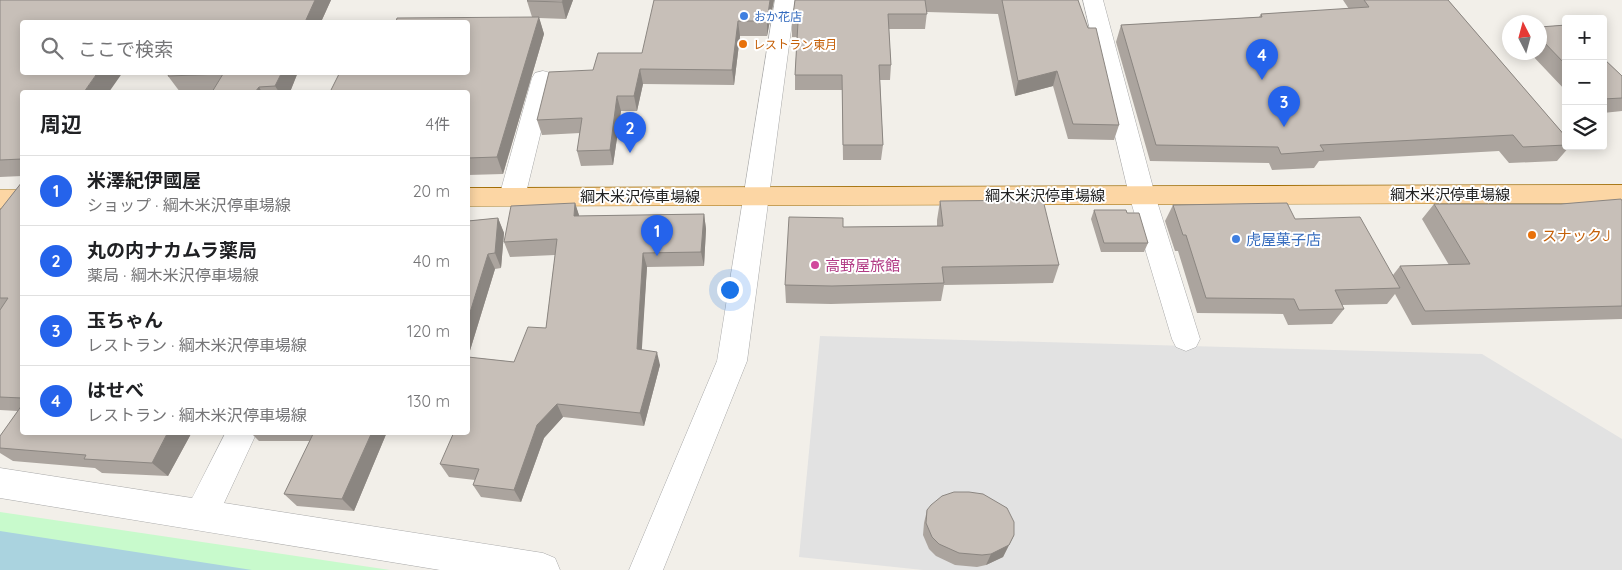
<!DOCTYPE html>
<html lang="ja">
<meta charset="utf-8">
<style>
body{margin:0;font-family:Quicksand,"Noto Sans JP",sans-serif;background:#f2f2f2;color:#202124}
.controls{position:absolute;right:15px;top:15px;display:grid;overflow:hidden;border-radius:5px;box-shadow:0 2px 12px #0003}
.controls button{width:45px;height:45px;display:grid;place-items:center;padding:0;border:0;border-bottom:1px solid #e0e0e0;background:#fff;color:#202124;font:25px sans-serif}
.compass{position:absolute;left:1502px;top:15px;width:45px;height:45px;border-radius:50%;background:#fff;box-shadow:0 2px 12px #0003;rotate:354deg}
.you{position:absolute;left:729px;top:289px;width:18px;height:18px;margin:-12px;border:4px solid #fff;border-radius:50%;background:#1a73e8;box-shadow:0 0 0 8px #1a73e833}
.badge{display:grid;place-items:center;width:32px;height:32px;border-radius:50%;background:#2563eb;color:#fff;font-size:16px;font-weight:700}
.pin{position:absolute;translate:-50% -41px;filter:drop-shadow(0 1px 2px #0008)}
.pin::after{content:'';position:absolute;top:26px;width:18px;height:15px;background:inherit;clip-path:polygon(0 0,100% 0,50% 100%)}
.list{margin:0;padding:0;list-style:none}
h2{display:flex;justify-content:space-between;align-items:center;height:65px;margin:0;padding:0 20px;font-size:21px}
h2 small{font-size:16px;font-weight:400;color:#757577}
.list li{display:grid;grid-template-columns:32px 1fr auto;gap:15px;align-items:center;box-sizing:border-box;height:70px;padding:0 20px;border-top:1px solid #e0e0e0}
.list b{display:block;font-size:19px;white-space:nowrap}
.list p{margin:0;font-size:16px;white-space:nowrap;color:#757577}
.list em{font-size:16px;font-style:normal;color:#757577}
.icon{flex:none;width:28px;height:28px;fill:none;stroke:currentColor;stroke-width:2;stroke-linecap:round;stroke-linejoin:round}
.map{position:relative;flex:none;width:1622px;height:570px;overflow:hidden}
.search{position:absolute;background:#fff;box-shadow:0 2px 12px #0003;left:20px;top:20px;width:450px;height:55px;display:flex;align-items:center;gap:12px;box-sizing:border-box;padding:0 18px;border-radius:5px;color:#757577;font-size:19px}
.panel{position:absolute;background:#fff;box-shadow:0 2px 12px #0003;left:20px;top:90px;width:450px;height:345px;border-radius:5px}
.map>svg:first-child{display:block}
</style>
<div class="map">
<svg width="1622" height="570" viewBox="0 0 1622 570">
<rect width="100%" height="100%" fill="#f2efe9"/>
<!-- park -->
<path fill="#c8facc" d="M0,512l390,58h-390z"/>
<!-- parking -->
<path fill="#e2e2e2" d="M820,336l662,18 140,85v131h-699l-124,-13z"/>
<!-- water -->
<path fill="#aad3df" d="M0,531l252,39h-252z"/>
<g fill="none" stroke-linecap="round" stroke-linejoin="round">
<defs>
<path id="minor" d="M775,0h20l-48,361 -84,209h-34l88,-209z
M1083,0h20l52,195 45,144 -4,8 -10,4 -10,-4 -4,-8 -43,-144z
M543,71l8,2 3,5 -29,119 -4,7 -9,2 -9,-2 -4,-7 33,-119 3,-5z
M226,432h31l-33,71 319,50 12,5 5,12h-120l-440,-72v-30l192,30z"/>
<path id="major" d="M1622,185v18l-1154,3v-18z
M0,190h22v18h-22z"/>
</defs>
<!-- minor casing -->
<use href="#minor" stroke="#a9a9a9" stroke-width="1"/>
<!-- major casing -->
<use href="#major" stroke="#a06b00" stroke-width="1"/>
<!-- minor -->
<use href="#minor" fill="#fff" fill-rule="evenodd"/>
<!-- major -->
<use href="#major" fill="#fcd6a4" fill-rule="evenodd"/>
</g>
<!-- wall -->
<path fill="#aba49e" d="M0,0h331l-10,22h-299v154l-22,1z
M573,0l-7,19 -27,-1 5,16 -41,140 -35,1v-103l64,-55 -5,-16z
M774,0l-7,36h-27l-6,49 -91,-1 -6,27h-16l-8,54 -32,1 -4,-15 3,-18 -38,2 -5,-15 56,-50 49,-17z
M795,0h283l41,125 -5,15 -46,-1 -15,-53 -38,10 -17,-82 -71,-2 -2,17h-36l2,36 -1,15h-10l3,65 -2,15h-38l-1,-70h-47v-15l2,-38h-5v-15z
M1343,0h105l118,137v9h4l-13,15 -48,2 -10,-12 -180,10 -5,7 -42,2 -3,-7 -119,-2 -34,-119 5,-17 138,-8 2,-3 88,-5z
M1566,25v66l-37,-39h11v-25z
M1603,58l19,18v35l-19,2z
M170,72h128l-8,20h-78v-1l-32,1 -12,-16z
M22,182v250h170l-24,44 -66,-3 -7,-5 -82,-7 -13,-8v-17l18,-25 -18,-1v-200z
M940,201l119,64 -6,18 -109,2 -3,16 -110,3 -45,-1 -1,-18 58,-58 94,-1v-6z
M1622,201v118l-210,6 -17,-31 -8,10 -45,1 2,4 -12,15 -44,1 -5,-11 -86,-1 -19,-62h-3l-10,-30 8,-16 122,14 98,56 7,-9 49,-1 -27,-46 12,-15h127z
M575,203l4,13 125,-2 2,15 -2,37 -57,1 -6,83 19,15 -16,61 -81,-9 -19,21 -23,64 -40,-5 -8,-12 2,-5 -26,-3 -9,-13 28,-32v-211l30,-3 6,15 -3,35 -6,1 -27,88 46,5 32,-34 9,-73 -45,2 -6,-15z
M1094,210l33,3 21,30 -4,9h-43l-10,-33z
M250,432h137l-33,79 -57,-5 -13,-12 26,-53h-51z
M927,510l87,25 -11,22 -17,8 -9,2 -22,-2 -19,-9 -7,-7 -6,-14 1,-12z"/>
<!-- shaded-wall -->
<path fill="#8b8681" d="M315,0h16l-10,22h-16z
M563,0h10l-7,19 -4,-17z
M770,0h4l-7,36v-15z
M539,17l5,17 -41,140 -6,-17z
M738,21l2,15 -6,49 -2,-15z
M640,69l3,15 -6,27 -3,-15z
M1057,71l-4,15 -38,10 3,-15z
M98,72h25l-14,20h-25z
M282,72h16l-8,20h-11l-4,-6z
M259,87l3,5h-7z
M617,96l4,15 -8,54 -3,-15z
M575,203l5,15 -6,-2z
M704,214l2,15 -2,37 -3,-14z
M498,218l6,15 -3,35 -6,-15z
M643,253l4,14 -6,96 -4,-14z
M488,254l7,15 -27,88v-38z
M657,352l3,13 -16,61 -4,-13z
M557,404l6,13 -19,21 -23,64 -7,-12 23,-65z
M168,432h24l-24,44 -16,-13z
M372,432h15l-33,79 -12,-12z
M1014,535l-11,22 -17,8 5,-11z"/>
<!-- building -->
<path fill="#c7bfb8" stroke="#8b8681" d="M0,0h315l-10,22h-283v50h76l-14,20h-62v67l-22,1z
M528,0h35l-1,2 -35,-1z
M654,0h116l-3,21h-29l-6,49 -92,-1 -6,27h-17l-7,54 -33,1 5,-33 -45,2 12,-48 44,-2 5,-17h44z
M795,0h130l2,14h-39l3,51h-12l4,80h-40l-1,-70h-47l3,-53h-6z
M1002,0h76l10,28h8l23,97 -46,-1 -16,-53 -39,10z
M1364,0h84l118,137v8l-43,2 -10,-12 -193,10 4,6 -43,3 -3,-7 -122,-2 -35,-120 141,-8 -1,-3 108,-7z
M539,17l-42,140 -29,1v-66h-138l10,-20h128v-50h-72l1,-4z
M1566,25v40l-26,-27v-11z
M1603,58l19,18v22l-19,1z
M170,72h112l-7,14 -16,1 -4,5h-43l11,-18 -55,2z
M22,182v216l-22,-1v-87l8,-12h-8v-88z
M1621,199l1,2v105l-197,5 -25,-45 70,-2 -36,-60h127z
M1043,200l16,65 -117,2 2,16 -112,3 -47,-1 4,-68 54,1v9l100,-1 -3,-25z
M575,203l-1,13 130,-2 -3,38 -58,1 -6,96 20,3 -17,61 -83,-9 -20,21 -23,65 -41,-5 6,-16 -39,-5 14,-32h14v-75l46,5 14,-35 18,1 11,-89 -53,3 7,-36z
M1287,203l8,16 65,-2 40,71 -65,2 9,19 -45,1 -5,-11 -88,-1 -20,-63h-3l-10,-30z
M1094,210h32l1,3h12l9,30h-44z
M498,218l-3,35 -7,1 -20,65v-98z
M22,405v27h146l-16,31 -68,-4 2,-4 -86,-7v-12z
M314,432h58l-30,67 -58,-5z
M954,492h15l14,2 24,14 7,14v13l-5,10 -18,9 -9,1 -23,-2 -20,-9 -7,-7 -6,-14 1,-13 4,-5 11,-9z"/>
<!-- markers -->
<g fill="#3f7fe0" stroke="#fff" stroke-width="2">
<circle cx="744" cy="16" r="5"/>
<circle cx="1236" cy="239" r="5"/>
</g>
<g fill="#e8710a" stroke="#fff" stroke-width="2">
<circle cx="743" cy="44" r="5"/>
<circle cx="1532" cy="235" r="5"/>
</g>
<circle fill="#d1479c" stroke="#fff" stroke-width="2" cx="815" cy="265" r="5"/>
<g text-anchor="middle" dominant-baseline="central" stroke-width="4" stroke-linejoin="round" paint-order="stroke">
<!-- far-shop labels -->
<g font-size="12" fill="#366cbe" stroke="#fff" text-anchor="start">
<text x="754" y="16">おか花店</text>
</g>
<!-- far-food labels -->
<g font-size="12" fill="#c56008" stroke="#fff" text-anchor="start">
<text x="753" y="44">レストラン東月</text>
</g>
<!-- street labels -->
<g font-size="15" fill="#222" stroke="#fff">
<text x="1450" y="194">綱木米沢停車場線</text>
<text x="1045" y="195">綱木米沢停車場線</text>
<text x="640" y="196">綱木米沢停車場線</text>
</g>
<!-- food labels -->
<g font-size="15" fill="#c56008" stroke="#fff" text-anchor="start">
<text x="1542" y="235">スナックJ</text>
</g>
<!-- shop labels -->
<g font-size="15" fill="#366cbe" stroke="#fff" text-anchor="start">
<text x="1246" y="239">虎屋菓子店</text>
</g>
<!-- hotel labels -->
<g font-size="15" fill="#b23c85" stroke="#fff" text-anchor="start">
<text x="825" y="265">高野屋旅館</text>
</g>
</g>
</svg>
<div class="controls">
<button>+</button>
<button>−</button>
<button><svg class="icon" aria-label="layers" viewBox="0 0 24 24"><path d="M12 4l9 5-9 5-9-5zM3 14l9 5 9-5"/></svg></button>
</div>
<svg class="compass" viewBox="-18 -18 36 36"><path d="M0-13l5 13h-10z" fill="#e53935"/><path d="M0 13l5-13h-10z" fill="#757577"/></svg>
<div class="you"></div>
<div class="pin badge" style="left:657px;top:256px">1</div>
<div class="pin badge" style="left:630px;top:153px">2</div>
<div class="pin badge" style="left:1284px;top:127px">3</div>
<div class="pin badge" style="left:1262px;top:80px">4</div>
<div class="search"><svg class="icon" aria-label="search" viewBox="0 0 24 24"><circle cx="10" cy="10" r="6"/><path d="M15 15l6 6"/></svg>ここで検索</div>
<section class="panel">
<h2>周辺<small>4件</small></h2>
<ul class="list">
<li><span class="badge">1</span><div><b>米澤紀伊國屋</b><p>ショップ · 綱木米沢停車場線</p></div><em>20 m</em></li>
<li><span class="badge">2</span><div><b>丸の内ナカムラ薬局</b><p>薬局 · 綱木米沢停車場線</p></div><em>40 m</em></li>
<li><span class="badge">3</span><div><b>玉ちゃん</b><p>レストラン · 綱木米沢停車場線</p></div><em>120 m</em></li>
<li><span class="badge">4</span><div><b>はせべ</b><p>レストラン · 綱木米沢停車場線</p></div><em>130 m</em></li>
</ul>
</section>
</div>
